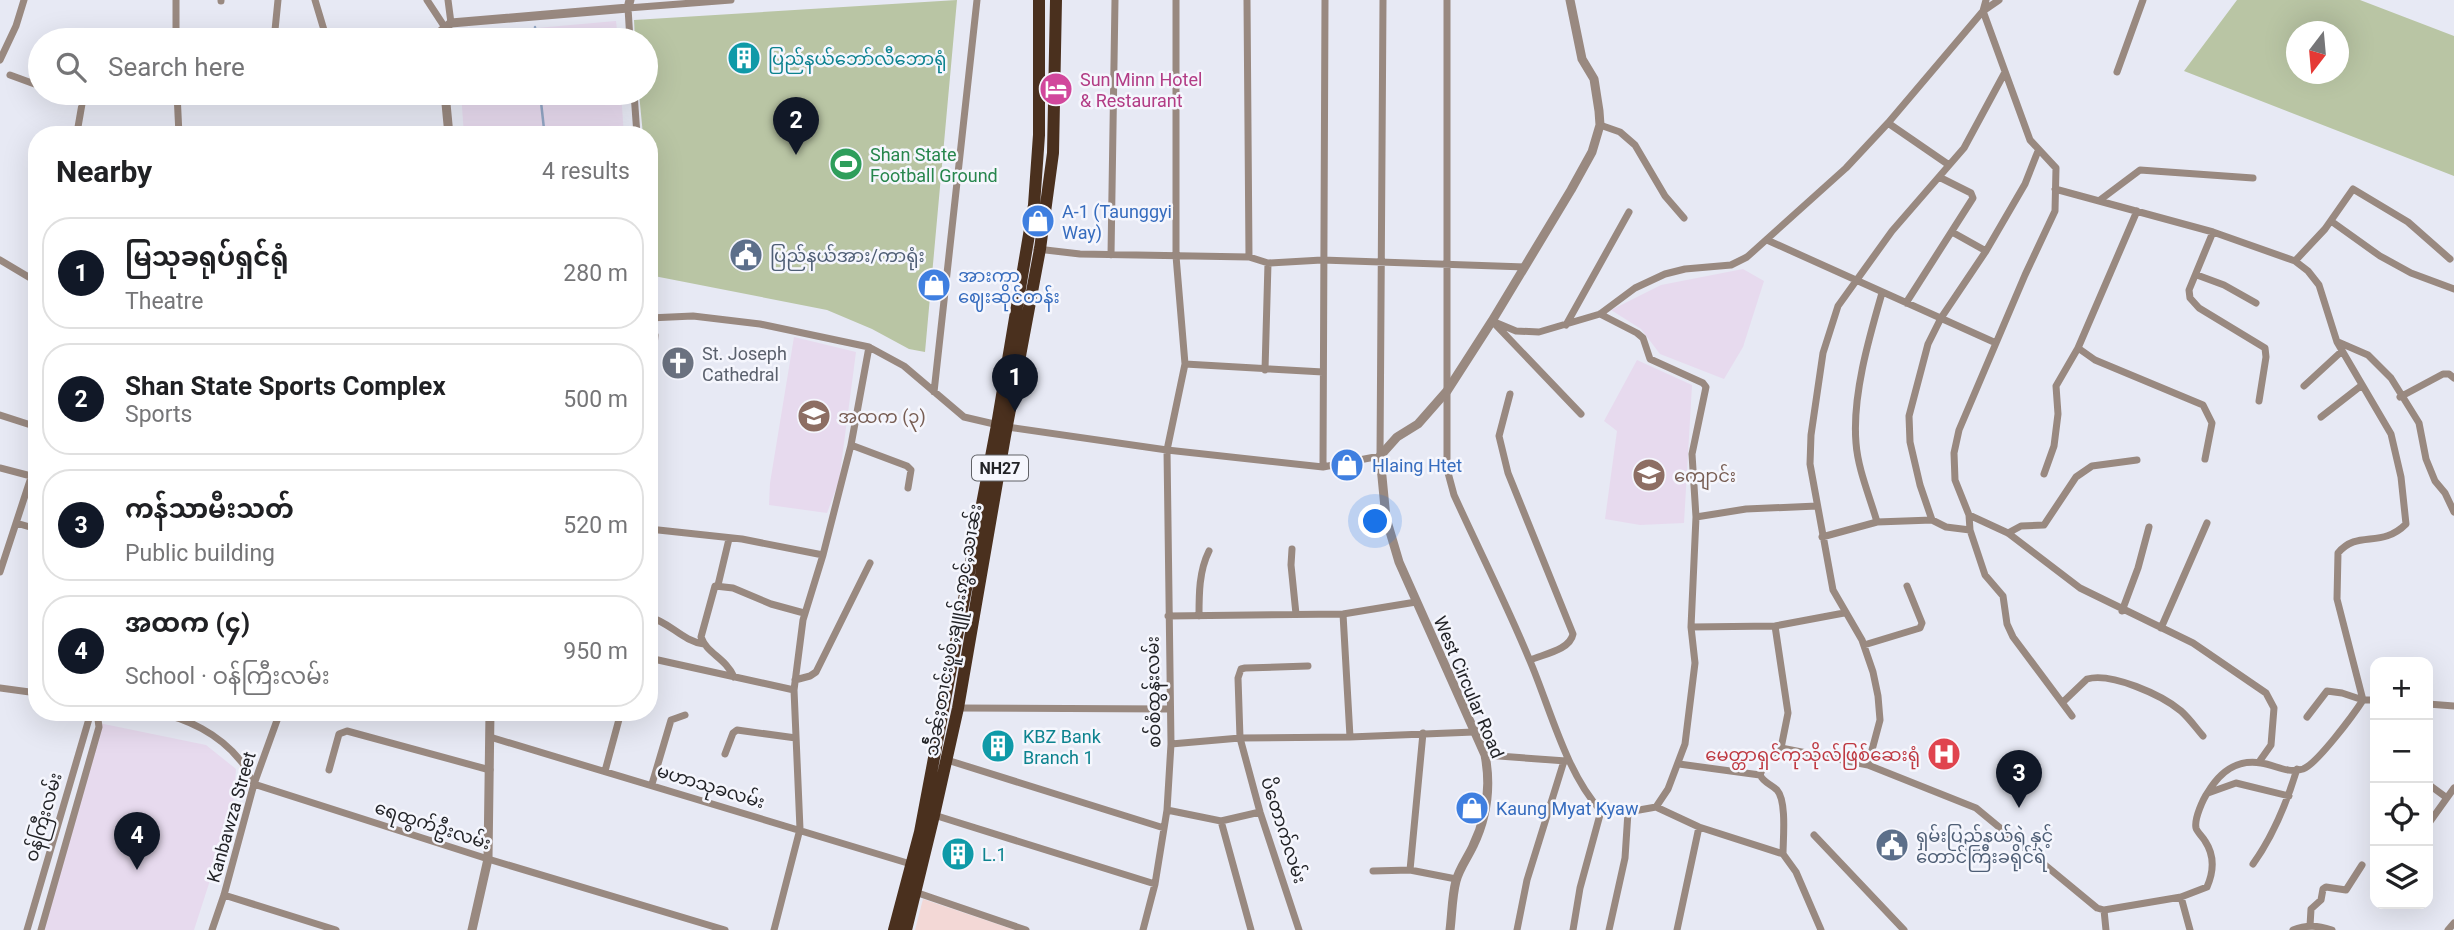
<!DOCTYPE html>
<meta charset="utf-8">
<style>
body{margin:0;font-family:Roboto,"Noto Sans Myanmar",sans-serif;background:#f6f6f6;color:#202124}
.controls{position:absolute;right:21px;bottom:21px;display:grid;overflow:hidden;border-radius:14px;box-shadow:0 7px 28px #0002}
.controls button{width:63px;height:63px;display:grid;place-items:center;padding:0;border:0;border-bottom:2px solid #e0e0e0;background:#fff;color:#202124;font:35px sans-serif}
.compass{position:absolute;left:2286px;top:21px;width:63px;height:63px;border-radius:50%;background:#fff;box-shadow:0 7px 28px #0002;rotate:196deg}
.you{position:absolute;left:1376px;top:522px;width:24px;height:24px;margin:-18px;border:5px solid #fff;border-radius:50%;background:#1a73e8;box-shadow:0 0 0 10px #1a73e833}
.badge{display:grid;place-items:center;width:46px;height:46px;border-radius:50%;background:#111827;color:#fff;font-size:23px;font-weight:700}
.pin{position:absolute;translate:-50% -58px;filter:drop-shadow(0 2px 4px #0008)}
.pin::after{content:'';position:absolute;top:37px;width:24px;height:21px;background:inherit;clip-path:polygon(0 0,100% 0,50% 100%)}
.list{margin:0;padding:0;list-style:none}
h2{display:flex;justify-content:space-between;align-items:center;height:91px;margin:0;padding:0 28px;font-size:30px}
h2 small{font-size:23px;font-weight:400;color:#757577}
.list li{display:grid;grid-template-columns:46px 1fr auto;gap:21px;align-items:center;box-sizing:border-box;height:112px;margin:0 14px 14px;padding:0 14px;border:2px solid #e0e0e0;border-radius:28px}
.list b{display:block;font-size:26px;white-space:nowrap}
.list p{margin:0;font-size:23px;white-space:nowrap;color:#757577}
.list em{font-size:23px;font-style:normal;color:#757577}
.icon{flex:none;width:38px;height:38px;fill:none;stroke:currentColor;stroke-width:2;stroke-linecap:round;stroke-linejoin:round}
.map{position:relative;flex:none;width:2454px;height:930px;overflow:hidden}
.search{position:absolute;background:#fff;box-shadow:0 7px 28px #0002;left:28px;top:28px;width:630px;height:77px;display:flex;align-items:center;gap:18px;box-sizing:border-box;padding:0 24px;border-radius:38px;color:#757577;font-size:26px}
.panel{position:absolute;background:#fff;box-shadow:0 7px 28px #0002;left:28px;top:126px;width:630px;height:595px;border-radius:28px}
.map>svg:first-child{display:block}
</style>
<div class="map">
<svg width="2454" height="930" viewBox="0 0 2454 930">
<rect width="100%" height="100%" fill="#e7e9f4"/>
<!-- commercial -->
<path fill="#f3d8d6" d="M923,899l92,31h-100z"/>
<!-- education -->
<path fill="#e7daee" d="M616,21l2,19h-160l-1,-5z
M461,93h160l3,42h-160z
M1743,269l21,12 -21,66 -19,32 -64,-25 -19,-25 -30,-19 50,-25z
M794,337l62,15 -17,129 -12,32 -58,-8 1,-22z
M1637,360l55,25 -8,138 -44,2 -35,-6 12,-88 -13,-10z
M99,723l107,22 30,24 -3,40 -39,121h-151z"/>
<!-- green -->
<path fill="#b9c5a4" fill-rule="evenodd" d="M957,0l-32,352 -16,-3 -37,-20 -45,-19 -173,-34 -5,-59v-82h-6l-4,-42h7v-53h-11l-1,-20z
M2237,0h123l94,36v140l-270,-105zM2296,32h42v42h-42z"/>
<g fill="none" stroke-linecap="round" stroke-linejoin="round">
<!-- stream -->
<path stroke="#93a7c6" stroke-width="2.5" d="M535,27l1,13
M540,93l4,36"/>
<!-- minor -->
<path stroke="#998980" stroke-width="7" d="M221,0v1
M315,0l12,40
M427,0l17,26
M448,0l3,23
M1247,0l2,257
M1447,0v469l7,26c25,55 53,110 76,166 20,47 36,112 71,150l27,1 28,-5 43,20 84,27 13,18 25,58
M1986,0l-3,11 47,129 26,28 -1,43 -30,64 -66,155 -5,23 1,27 14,35 1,15 15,45 18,21 4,28 6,13 59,79
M116,40h11
M176,40v-40
M274,40l4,-40
M421,40l18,-7
M630,40l-2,-32 103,-8
M0,60l16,-34 8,-26
M2117,72l26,-72
M10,75l30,11
M61,93l15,5 6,6 -4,23 2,8
M177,93l2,42
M634,93l3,42
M1888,123l61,42
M1600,125l20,7 15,13 30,51 19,22
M2055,189l158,43 82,29 13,10 11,14 18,57 54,92 10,43 5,47c-25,25 -48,5 -68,29l-1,46 26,101 -21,-7 -15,-2 -20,26
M2100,200l40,-30 113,8
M2137,211l-59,137 17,12 108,45 9,18 -7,36
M2331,221l49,35 31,17 43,16
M1952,232l34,19
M2213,232l-24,58 1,8 9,10 66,40 1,9 -7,44
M1767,240l229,103
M1037,249l43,5 169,3 19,6 54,-3 203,7
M1111,255l4,-255
M0,260l37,22
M2295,261l30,-32 28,-40 55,33 42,37
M2197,275l27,10 32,18
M1906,303l67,-105 -2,-5 -32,-16
M1600,314l37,19 6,5 7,21 53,24 3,4 -14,67 4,63 -5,110 4,36 -10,81 -17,45 -12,18
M649,318l44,-2 67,8 109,23 35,19 60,51 43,10 160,23 156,17 57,-11 3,-456
M1492,321l24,10 23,1 61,-18 35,-26 30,-14 20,-5 46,-4 16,-8 99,-89 42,-45 95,-112 16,-11
M1495,324l86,90
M1566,325l63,-113
M2338,342l30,13 23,23 28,45 7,36 9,22 10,12 9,19
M1185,364l138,8
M1265,370l3,-107
M2304,386l38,-35
M934,392l43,-392
M1510,394l-11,42 9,37 65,161c-3,16 -29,20 -43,26
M2400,397l43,-23h6l5,4
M649,406l6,-71 -6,-18
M0,415l37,12
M2321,417l41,-32
M851,445l56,21 4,4 -3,18
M1323,467l2,-467
M0,468l31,8
M2044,474l10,-28 4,-32 -2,-28 22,-38
M1969,515l39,18 72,55 113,55 73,50 8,15 -3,37 -12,17
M1696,517l50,-8 71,-3
M1932,520l-12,-35 -10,-43 -1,-26 19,-72 13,-26 45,-67 39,-67 13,-33
M1877,522c-7,-25 -19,-52 -21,-79 -4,-47 13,-105 26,-150
M16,523l21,6
M649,529l93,10 81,16
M2008,533l13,-7 23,-1 32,-48 16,-11 45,-6
M1822,537l55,-15 55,-2 14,7 24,3
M1292,549l-1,16 5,49
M0,572l37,-113
M718,585l11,-46
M2122,611l16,-43 11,-41
M1343,614l7,123
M1168,616l175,-2 73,-12
M1199,616c0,-22 0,-45 10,-65
M649,617c21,5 33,24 55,27
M1775,626l13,87 -7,35
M1691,627l84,-1 69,-13
M2161,628l46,-105
M1864,645l56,-17 2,-5 -15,-37
M649,658l145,32
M734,677c-9,-20 -27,-23 -33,-40l14,-51 18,2 38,16 33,9
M795,680l15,-4 6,-4 54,-109
M0,688l37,5
M2063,702l24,-23c24,-7 75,16 94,32 8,7 15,17 22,25
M2428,704l26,2
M958,708l212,1
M155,712c32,6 64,22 85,48 6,6 9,16 14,24l234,75 237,71
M490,737l424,128
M1171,744l69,-6 110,-1 124,-5
M725,754l8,-21 4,-3 59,8
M1485,755l81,6
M947,760l217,68
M1679,764l81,11
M1868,765l12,-45 -2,-24 -5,-24 -11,-32 -29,-50 -23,-126 1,-29 12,-82 15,-47 54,-75 72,-83 40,-74
M329,770l10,-36 8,-3 143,39
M605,771l16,-59
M652,784l19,-64 14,-5
M2428,784l19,14
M2208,793l28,-10 53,13
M1167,810l54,11 39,-9
M934,815l221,69
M1221,821l30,109
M2429,823l25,-35
M1814,835l90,95
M1783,854c0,-14 4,-53 -6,-64 -6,-6 -13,-7 -17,-15l7,-17 14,-10 87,17 108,43 121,100 7,2 77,-13 26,-10c7,-16 8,-31 -2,-46 -2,-4 -8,-9 -9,-13 -2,-9 7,-29 12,-36 12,-20 28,-33 53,-29 15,2 26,11 42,6 14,-5 51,-55 60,-69h12
M2253,864c20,-28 34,-62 44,-95
M1410,870l13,-137
M1373,871l37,-1 46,9
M915,892l111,38
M224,895l112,35
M2181,897l9,33
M2104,910l2,20
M2310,926l1,-17 10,-9 2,-11 3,-2 20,3 16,-25
M27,930l64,-218
M41,930l58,-203 -2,-15
M212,930l12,-35 30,-111 26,-72
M774,930l26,-101 -6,-139 9,-70 20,-65 28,-110 18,-98
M1143,930l12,-46 12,-74 4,-66 -4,-294 18,-86 -9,-108v-256
M1299,930l-39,-118 -20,-74 -2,-60 3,-9 4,-1 63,-2
M1517,930l10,-50 37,-119
M1573,930l7,-42 21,-77
M1609,930l16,-72 3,-46
M1677,930l22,-103
M2293,930c15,-6 25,-4 39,0
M2448,930l6,-7"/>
<!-- tertiary -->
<path stroke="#998980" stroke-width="9" d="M440,40l-1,-7 12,-10 177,-15 2,-8
M445,93l4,42
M472,930l16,-71 2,-147
M1450,930c2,-16 2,-34 6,-49 3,-12 12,-24 17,-35 14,-29 18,-60 12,-91l-86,-193 -13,-44 -6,-62 17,-19 21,-13 29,-33 45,-70 79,-131 21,-38 8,-27 -1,-14 -5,-32 -12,-20 -12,-59"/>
<!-- trunk -->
<path stroke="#4a301e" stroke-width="12" d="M894,930l26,-98 77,-407 37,-220 5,-70v-135
M906,930l28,-115 24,-107 47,-272 35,-187 13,-96 3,-153"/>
</g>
<!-- icons -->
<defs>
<symbol id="building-disc" viewBox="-11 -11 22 22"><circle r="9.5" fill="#0f9aa8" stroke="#f5f6fd"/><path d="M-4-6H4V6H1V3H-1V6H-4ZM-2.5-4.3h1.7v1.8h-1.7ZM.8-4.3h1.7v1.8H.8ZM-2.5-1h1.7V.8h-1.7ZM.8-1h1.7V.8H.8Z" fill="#fff"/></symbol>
<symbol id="hotel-disc" viewBox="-11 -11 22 22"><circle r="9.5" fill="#d1479c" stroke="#f5f6fd"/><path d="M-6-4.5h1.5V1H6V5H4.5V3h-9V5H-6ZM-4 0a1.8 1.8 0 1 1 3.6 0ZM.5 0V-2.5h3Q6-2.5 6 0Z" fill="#fff"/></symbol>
<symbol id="stadium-disc" viewBox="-11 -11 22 22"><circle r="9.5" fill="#2e9e5b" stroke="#f5f6fd"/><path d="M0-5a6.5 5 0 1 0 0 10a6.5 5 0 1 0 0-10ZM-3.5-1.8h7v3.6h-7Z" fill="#fff"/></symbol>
<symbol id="shop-disc" viewBox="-11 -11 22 22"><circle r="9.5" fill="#3f7fe0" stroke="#f5f6fd"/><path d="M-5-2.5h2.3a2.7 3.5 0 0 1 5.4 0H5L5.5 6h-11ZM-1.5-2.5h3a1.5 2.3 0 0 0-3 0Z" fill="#fff"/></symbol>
<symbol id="civic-disc" viewBox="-11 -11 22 22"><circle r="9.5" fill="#5c6f8a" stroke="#f5f6fd"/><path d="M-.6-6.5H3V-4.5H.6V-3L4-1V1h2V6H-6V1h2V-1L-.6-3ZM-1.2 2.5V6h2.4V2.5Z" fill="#fff"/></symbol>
<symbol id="church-disc" viewBox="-11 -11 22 22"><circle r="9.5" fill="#6b7280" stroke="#f5f6fd"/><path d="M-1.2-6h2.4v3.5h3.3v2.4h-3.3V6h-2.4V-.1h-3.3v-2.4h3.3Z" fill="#fff"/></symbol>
<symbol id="school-disc" viewBox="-11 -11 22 22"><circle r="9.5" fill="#8d6e63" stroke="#f5f6fd"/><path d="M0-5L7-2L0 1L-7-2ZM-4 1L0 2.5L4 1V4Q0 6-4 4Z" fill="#fff"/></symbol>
<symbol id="hospital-disc" viewBox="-11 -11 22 22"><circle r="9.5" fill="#e0444e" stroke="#f5f6fd"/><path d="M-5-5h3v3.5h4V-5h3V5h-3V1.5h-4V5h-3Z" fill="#fff"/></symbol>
</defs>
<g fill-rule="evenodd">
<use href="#building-disc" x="725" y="39" width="38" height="38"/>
<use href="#hotel-disc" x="1037" y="70" width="38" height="38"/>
<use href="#stadium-disc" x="827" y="145" width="38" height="38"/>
<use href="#shop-disc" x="1019" y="202" width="38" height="38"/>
<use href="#civic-disc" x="727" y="236" width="38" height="38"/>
<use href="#shop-disc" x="915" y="266" width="38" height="38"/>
<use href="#church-disc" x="659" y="344" width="38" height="38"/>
<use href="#school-disc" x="795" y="397" width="38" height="38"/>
<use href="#shop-disc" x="1328" y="446" width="38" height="38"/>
<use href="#school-disc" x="1630" y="456" width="38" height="38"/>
<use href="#building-disc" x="979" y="727" width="38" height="38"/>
<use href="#hospital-disc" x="1925" y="735" width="38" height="38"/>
<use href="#shop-disc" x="1453" y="789" width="38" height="38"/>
<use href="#civic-disc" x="1873" y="826" width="38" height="38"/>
<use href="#building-disc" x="939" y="835" width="38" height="38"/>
</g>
<g text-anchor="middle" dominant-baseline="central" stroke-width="5" stroke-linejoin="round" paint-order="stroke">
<!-- shield labels -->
<rect fill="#f5f6fd" stroke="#616267" stroke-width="2" x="972" y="455.5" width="56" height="25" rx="5"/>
<g font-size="16" font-weight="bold" fill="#222327">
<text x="1000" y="468">NH27</text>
</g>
<!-- culture labels -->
<g font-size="18" fill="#0d838f" stroke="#f5f6fd" text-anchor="start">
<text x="768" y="58">ပြည်နယ်ဘော်လီဘောရုံ</text>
<text x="1023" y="736">KBZ Bank<tspan x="1023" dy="21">Branch 1</tspan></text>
<text x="982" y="854">L.1</text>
</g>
<!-- hotel labels -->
<g font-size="18" fill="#b23c85" stroke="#f5f6fd" text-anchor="start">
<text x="1080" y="79">Sun Minn Hotel<tspan x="1080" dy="21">&amp; Restaurant</tspan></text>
</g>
<!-- leisure labels -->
<g font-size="18" fill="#27864d" stroke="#f5f6fd" text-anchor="start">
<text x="870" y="154">Shan State<tspan x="870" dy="21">Football Ground</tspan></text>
</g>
<!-- shop labels -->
<g font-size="18" fill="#366cbe" stroke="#f5f6fd" text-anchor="start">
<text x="1062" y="211">A-1 (Taunggyi<tspan x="1062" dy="21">Way)</tspan></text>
<text x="958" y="275">အားကာ<tspan x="958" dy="21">ဈေးဆိုင်တန်း</tspan></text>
<text x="1372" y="465">Hlaing Htet</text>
<text x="1496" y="808">Kaung Myat Kyaw</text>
</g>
<!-- service labels -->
<g font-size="18" fill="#4e5e75" stroke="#f5f6fd" text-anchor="start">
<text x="770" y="255">ပြည်နယ်အား/ကာရုံး</text>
<text x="1916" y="835">ရှမ်းပြည်နယ်ရဲ နှင့်<tspan x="1916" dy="21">တောင်ကြီးခရိုင်ရဲ</tspan></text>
</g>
<!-- worship labels -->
<g font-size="18" fill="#5b616d" stroke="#f5f6fd" text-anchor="start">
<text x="702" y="353">St. Joseph<tspan x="702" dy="21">Cathedral</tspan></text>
</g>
<!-- education labels -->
<g font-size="18" fill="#785e54" stroke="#f5f6fd" text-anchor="start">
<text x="838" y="416">အထက (၃)</text>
<text x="1674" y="475">ကျောင်း</text>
</g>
<!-- street labels -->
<g font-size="18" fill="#222327" stroke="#f5f6fd">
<text transform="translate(953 630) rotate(-80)">သဵႅၼ်ႈတၢင်းပူဝ်ႇၶျူၵ်ႉဢွင်ႇသၢၼ်း</text>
<text transform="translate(1469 687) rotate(67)">West Circular Road</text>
<text transform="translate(1153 692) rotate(-91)">စဝ်စံထွန်းလမ်း</text>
<text transform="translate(711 786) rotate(17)">မဟာသုခလမ်း</text>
<text transform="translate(43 817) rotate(-74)">ဝန်ကြီးလမ်း</text>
<text transform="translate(231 817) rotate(-74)">Kanbawza Street</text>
<text transform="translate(433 825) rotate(18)">ရေထွက်ဦးလမ်း</text>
<text transform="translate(1284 830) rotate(72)">ပိတောက်လမ်း</text>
</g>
<!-- health labels -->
<g font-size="18" fill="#be3a42" stroke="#f5f6fd" text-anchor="end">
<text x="1920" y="754">မေတ္တာရှင်ကုသိုလ်ဖြစ်ဆေးရုံ</text>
</g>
</g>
</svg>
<div class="controls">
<button>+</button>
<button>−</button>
<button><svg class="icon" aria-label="locate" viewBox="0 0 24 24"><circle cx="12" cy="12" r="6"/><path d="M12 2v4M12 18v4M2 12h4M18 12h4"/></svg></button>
<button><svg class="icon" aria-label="layers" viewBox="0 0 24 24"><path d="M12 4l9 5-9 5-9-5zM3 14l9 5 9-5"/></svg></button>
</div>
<svg class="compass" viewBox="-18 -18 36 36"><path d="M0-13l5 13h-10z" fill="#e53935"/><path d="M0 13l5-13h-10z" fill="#757577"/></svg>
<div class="you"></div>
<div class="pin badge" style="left:1015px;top:412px">1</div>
<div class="pin badge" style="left:796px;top:155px">2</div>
<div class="pin badge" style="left:2019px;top:808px">3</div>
<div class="pin badge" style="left:137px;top:870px">4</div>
<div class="search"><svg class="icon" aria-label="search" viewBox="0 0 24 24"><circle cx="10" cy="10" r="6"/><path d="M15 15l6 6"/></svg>Search here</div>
<section class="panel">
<h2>Nearby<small>4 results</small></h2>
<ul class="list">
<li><span class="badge">1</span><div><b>မြသုခရုပ်ရှင်ရုံ</b><p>Theatre</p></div><em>280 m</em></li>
<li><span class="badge">2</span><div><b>Shan State Sports Complex</b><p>Sports</p></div><em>500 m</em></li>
<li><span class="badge">3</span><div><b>ကန်သာမီးသတ်</b><p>Public building</p></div><em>520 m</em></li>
<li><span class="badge">4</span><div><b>အထက (၄)</b><p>School · ဝန်ကြီးလမ်း</p></div><em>950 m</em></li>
</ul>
</section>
</div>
